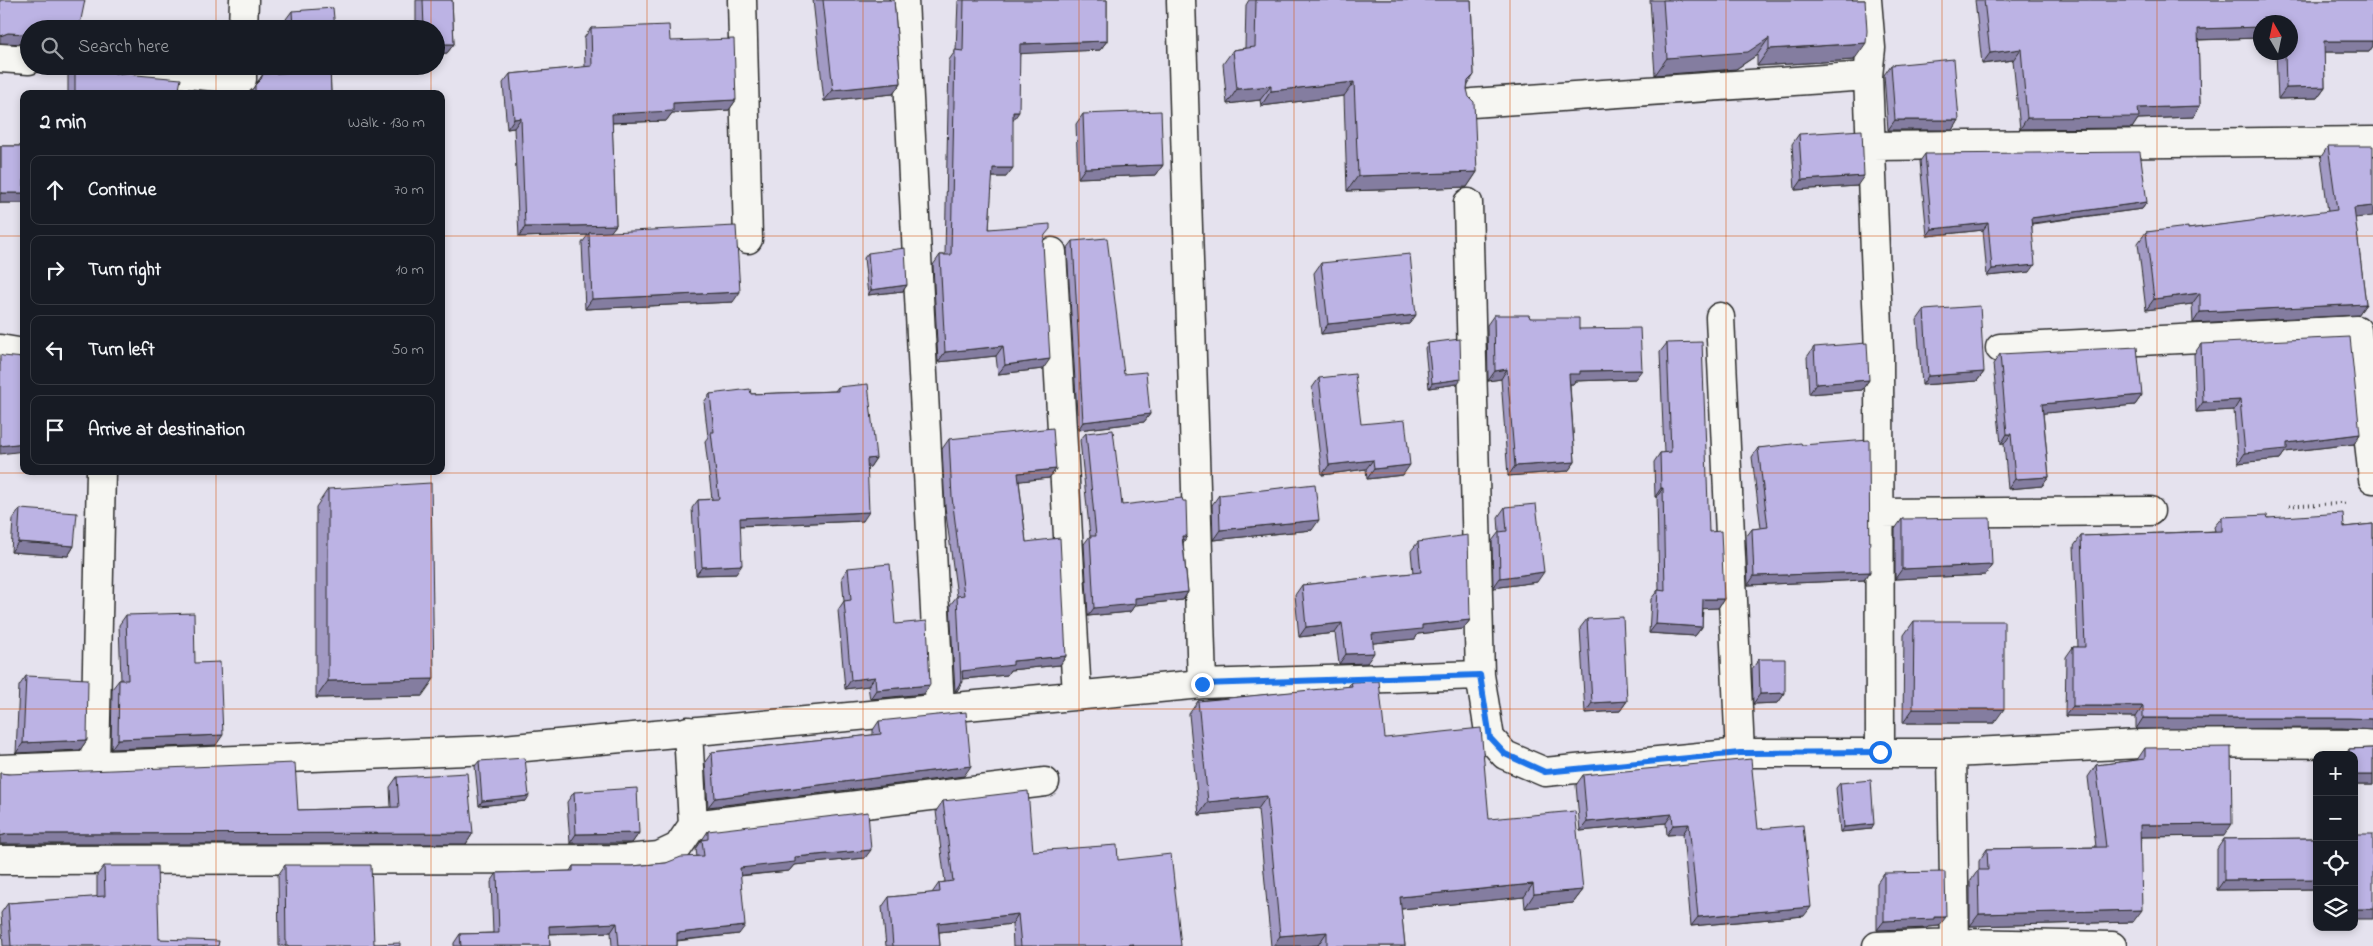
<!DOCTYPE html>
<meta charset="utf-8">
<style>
body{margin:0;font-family:"Indie Flower",sans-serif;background:#242831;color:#f1f3f6}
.controls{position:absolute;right:15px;bottom:15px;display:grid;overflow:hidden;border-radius:10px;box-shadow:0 2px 8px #0003}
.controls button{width:45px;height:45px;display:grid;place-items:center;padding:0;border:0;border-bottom:1px solid #363941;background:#171b24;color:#f1f3f6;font:25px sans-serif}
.compass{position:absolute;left:2253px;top:15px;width:45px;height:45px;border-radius:50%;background:#171b24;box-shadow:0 2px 8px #0003;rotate:351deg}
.stop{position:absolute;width:15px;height:15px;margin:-11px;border:4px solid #1a73e8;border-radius:50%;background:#fff}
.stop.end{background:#1a73e8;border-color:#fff;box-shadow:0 1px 5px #0008}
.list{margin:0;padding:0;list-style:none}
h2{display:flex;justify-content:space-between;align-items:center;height:65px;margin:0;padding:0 20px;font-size:21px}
h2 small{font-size:16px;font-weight:400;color:#9ea1a6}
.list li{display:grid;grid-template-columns:32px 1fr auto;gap:15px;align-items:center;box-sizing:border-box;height:70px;margin:0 10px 10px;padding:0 10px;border:1px solid #363941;border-radius:10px}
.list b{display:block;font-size:19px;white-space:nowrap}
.list em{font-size:16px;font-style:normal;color:#9ea1a6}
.icon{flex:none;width:28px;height:28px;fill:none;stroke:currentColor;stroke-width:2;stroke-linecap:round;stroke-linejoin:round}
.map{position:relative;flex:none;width:2373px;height:946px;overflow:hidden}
.search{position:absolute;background:#171b24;box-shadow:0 2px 8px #0003;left:20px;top:20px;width:425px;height:55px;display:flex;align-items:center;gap:12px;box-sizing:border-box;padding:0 18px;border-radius:28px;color:#9ea1a6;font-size:19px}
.panel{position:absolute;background:#171b24;box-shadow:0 2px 8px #0003;left:20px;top:90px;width:425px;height:385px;border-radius:10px}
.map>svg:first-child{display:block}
</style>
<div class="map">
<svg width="2373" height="946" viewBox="0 0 2373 946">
<rect width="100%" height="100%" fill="#e5e2ee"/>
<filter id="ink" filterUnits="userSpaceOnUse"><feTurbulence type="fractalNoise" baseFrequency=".02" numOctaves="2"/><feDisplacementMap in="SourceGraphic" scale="10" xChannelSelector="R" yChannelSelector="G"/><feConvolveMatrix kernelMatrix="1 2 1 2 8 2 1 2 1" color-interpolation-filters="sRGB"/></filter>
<g filter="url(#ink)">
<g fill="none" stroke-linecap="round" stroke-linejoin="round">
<defs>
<path id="minor" d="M742,0l6,239
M904,0l36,709
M1181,0l21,684
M1867,0l4,48 -3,28 11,276 1,400
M243,29l1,-29
M0,58l29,2
M98,66l144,13v-13
M1472,103l396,-27
M1872,146l501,-5
M1468,203l12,472
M1052,252l25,443
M1720,317l20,436
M2000,348l357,-18 16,149
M0,349l24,4
M1879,513l271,-2
M1952,753l3,193
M95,766l6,-295
M0,769l493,-19 709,-66 278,-9 10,63 15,17 40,17 195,-19h212l209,-10 212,1
M693,825l352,-43
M0,860l626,-1 33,-3 19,-9 15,-22 -5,-94
M1877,946l78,-3 157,3"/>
</defs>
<!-- minor casing -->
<use href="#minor" stroke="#2b2b2b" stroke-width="31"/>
<!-- path -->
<path stroke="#2b2b2b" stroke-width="3" stroke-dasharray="1 4" stroke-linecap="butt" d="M2289,506l59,-3"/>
<!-- minor -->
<use href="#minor" stroke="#f6f6f2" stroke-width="28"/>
</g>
<!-- wall -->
<path fill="#a29ac4" stroke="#2b2b2b" d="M416,0h36l2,44 -7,9 -11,1v-25h-20z
M813,0h81l7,83 -8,11 -69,7z
M959,0h148v41l-7,9 -80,3 -14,124h-14l-3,52 55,9 -1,5v126l-45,5 -2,-18 -58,6 -5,-97 7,-10h5l4,-195 7,-10 2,-49z
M1249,0h222l3,75 -6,9 -1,5 10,83 -10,15 -120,4 -3,-95 -83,10 -1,-6 -33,4 -4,-40 10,-14 12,-2 1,-43z
M1650,0h215l-11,60 -97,6v-11l-21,14 -81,6z
M1975,0h398v46l-4,6h-45l1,35 -8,11 -39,1 -2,-47h14v-30l-30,16 -62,2 2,66 -7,11 -55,2 -6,9 -112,1 -7,-69 -31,4z
M292,11l43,18h-48l-1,-10z
M591,28l79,13 66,59 -7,10 -57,3 -6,8 -54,2 4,102 -6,7 123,70 -148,7 -3,-66 6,-8 -69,2 -5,-109 -7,1 -4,-46 7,-9 75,-7 -1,-29z
M1891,65l68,55 -6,10h-65l-4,-55z
M68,66h25l2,3 8,3 75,22h-110z
M289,66h41l1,28h-82l14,-20 26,-1z
M1083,114l80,51 -7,10 -78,3 -2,-54z
M1799,134l58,52 -62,4 -3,-46z
M1,146h23v57h-24v-56z
M2328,146l27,72 11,86 -8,11 -165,8 -1,-19 -46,6 -8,-67 8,-11 42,-3 140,-17 -7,-55z
M1925,154l222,48 -5,7 -110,15 -2,48 -43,4 -4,-46 -56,6 -7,-75z
M1073,241l51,133 26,40 -6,8 -66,8 -11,-181z
M868,253l39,32 -4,6 -35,4 -4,-37z
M1321,263l95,52 -7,9 -88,10 -7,-61z
M1924,310l60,62 -7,9 -55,4 -5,-65z
M1494,315l36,3 49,11 56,50 -60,2 -2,3h-3l5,78 -7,9 -60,5 -7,-97 -13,2 -1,-56z
M1428,343l29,41 -28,4 -4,-40z
M1667,343l57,256 -6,9h-15l-1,19 -7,9 -46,-3 2,-34 7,-9h1l-2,-93h-2l-1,-35 6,-9h4l-4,-101z
M2201,344l159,90 -6,10 -69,8 -5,7 -42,4 -4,-53 -38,2 -2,-58z
M1814,347l55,33 -7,10 -53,4 -2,-37z
M2000,354l142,41 -7,10 -92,8 6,64 -7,9 -34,3 -4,-45h-3l-8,-80z
M1319,378l42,46 42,51 -36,4 -1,-10 -44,6 -10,-87z
M838,387l38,71 -6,9h-3l-4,54 -123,5 -4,48 -40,1 -4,-67 6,-8 14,-1 -7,-58 3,-4 -4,-35 6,-8h41l84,-3z
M1086,433l36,72 65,31 -4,7 5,49 -5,8 -48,5 -5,7 -42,4 -4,-72 6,-8 -10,-96z
M949,439l107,30 -7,9 -30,3 7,61 40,114 -6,9 -50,5 -3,5 -44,4 -6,12h-2l-5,-86 7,-9 -12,-89 -3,-58z
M1802,445l68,127 -6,8 -116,5 -2,-48 6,-8 9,-1 -9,-71 6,-9z
M328,489l94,207 -106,2v-191z
M1219,495l93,35 -99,10 -1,-35z
M1505,507l32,75 -44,6 -1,-47 7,-9 -1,-15z
M20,509l54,37 -6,10 -57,-4 2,-33z
M2222,517l46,1 76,9 29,-3v206l-31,-2 -206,1v-12l-71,-1 1,-59 7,-10h5l-4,-101 7,-10 134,-5 -1,-4z
M1902,519l90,46 -7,10 -90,4v-50z
M1418,542l52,78 -7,9 -45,5 -3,5 -42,4 -6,20 -28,1 -4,-31 -36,4 -4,-42 7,-10 111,-12 -2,-22z
M848,568l47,56 29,70 -54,5 -2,-13 -23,3 -7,-79 6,-9 -2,-24z
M126,615l69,48 21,82 -105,4 1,-60 7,-9h2l-2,-55z
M1587,619l40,82 -7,10 -35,2 -5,-85z
M1914,621l80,102h-91l1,-88z
M1759,659l26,34 -7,10 -25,1 -1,-35z
M26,676l61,64 -7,10 -64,3 3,-67z
M1351,682l34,56 104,81 94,71 -10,13 -48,5 -1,-11 -123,12 4,37h-87v-1l-15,1h-32l-13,-137 -59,6 -10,-101 9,-13 150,-14z
M879,721l85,55 -256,31 -3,-45 7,-10 161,-17v-5z
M2145,748l79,88 -83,1 -8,85 -163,4v-44l8,-12h1v-9l8,-12 109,-2 -8,-70 8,-12 41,-5z
M2373,748v37h-19v-30h-8l3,-6z
M479,761l47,40 -47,5 -4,-40z
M0,773l8,1 290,36 93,-3 -1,-20 7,-10 76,56 -7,11h-466z
M1583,775l175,54 46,87 -113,10 -8,-92 -16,1 -1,-12 -86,8 -4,-46z
M1840,783l31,46 -31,3 -4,-44z
M574,792l65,41 -7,10h-62l-3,-41z
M943,801l90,50 85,9 63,86h-168l-1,-22 -73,8 1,14h-54l-4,-39 7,-10 43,-4 7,-10 6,-1 -9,-71z
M708,831l157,27 -71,7 -5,6 -49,5 -1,58 -62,7v5h-65l-1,-14 -62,2 1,12h-96v-3l6,-9 33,-1 -2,-51 6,-9 73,-2 3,-5h59l34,-3 31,-6 -1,-8z
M2317,838v81l-1,-30 -99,1v-41l7,-10z
M285,865l89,79 26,2h-121l-1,-71z
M104,866l55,73 59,7h-215l-2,-33 7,-10 89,-6v-22z
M1884,873l55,53 -11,1 -1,1 -50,2v-47z"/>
<!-- shaded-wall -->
<path fill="#847da0" stroke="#2b2b2b" d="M2260,27v11l-70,2 8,-11z
M8,33l21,1v10l-29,-1v-7z
M1769,38l-12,17 -21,14 -81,6 12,-17z
M1107,41l-7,9 -86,4 6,-10z
M2324,41h49v5l-4,6h-53z
M1866,43l-12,17 -97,6 12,-17z
M436,44h18l-7,9 -11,1z
M2021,49l-8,11 -31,4 8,-11z
M1354,82l-10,14 -83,10 10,-15z
M901,83l-8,11 -69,7 9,-11z
M1271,86l-11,14 -33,4 10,-15z
M2325,87l-8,11 -39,1 8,-11z
M736,100l-7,10 -57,3 -6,8 -61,2 7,-9 61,-11z
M2200,106l-7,11 -55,2 -6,9 -112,1 7,-11 111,-10z
M1013,112h6l-7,10z
M521,118l-7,10 -7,1 7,-10z
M1895,120h64l-6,10h-65z
M1163,165l-7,10 -78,3 7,-10z
M993,168h20l-7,9h-20z
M1477,172l-10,15 -120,4 11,-15z
M1864,176l-7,10 -62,4 7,-10z
M1,193h23v10h-24v-8z
M2147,202l-5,7 -116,15 5,-6z
M2373,206v10l-27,3 8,-11z
M1988,223l-5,7 -56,6 5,-7z
M616,225l-7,9 -20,-1 -1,2 -69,2 6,-10z
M2035,265l-5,7 -43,4 5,-7z
M907,285l-4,6 -35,4 3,-5z
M740,292l-7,10 -148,7 7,-10z
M2200,293l-8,11 -46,6 8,-11z
M2366,304l-8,11 -165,8 7,-11z
M1416,315l-7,9 -88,10 7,-10z
M1003,346l-7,10 -58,6 7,-10z
M1050,359l-7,10 -45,5 7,-9z
M1507,369l-6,10 -13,2 7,-10z
M1642,370l-7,9 -60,2 -2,3h-11l7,-10 11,-3z
M1984,372l-7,9 -55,4 6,-9z
M1461,379l-4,5 -28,4 3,-5z
M1869,380l-7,10 -53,4 7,-10z
M2142,395l-7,10 -100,9 7,-10z
M2240,400l-6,10 -38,2 7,-10z
M1150,414l-6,8 -66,8 5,-8z
M2007,434h4l-7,10h-3z
M2360,434l-6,10 -69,8 -5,7 -42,4 7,-10 42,-10z
M24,443v8l-24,3v-8z
M876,458l-6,9 -9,1 6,-9z
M1373,460l-7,9 -44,6 7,-10z
M1575,462l-7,9 -60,5 7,-10z
M1410,465l-7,10 -36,4 7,-10z
M1056,469l-7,9 -37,4 6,-9z
M34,471h14l-16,2z
M126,471h65l-67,3z
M2049,477l-7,9 -34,3 7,-10z
M1661,488h2l-6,9h-2z
M869,512l-6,9 -129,5 6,-8z
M1319,520l-7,10 -99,10 7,-10z
M1182,536h5l-5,8z
M18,542l56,4 -6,10 -57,-4z
M742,565l-6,9 -40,1 6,-8z
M1992,565l-7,10 -90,4 7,-10z
M1544,572l-7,10 -44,6 7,-10z
M1870,572l-6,8 -116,5 6,-9z
M1188,592l-5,8 -48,5 -5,7 -42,4 6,-8 41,-10z
M1703,599h21l-6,9 -21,1z
M1470,620l-7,9 -45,5 -3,5 -50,5 7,-10 50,-9z
M1342,623l-7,10 -36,4 7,-10z
M1656,624l46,3 -7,9 -46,-3z
M1374,653l-7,10 -28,1 7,-10z
M1066,656l-6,9 -50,5 -3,5 -46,4 1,-8 51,-10z
M875,677l-7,9 -23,3 6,-9z
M434,679l-12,17 -106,2 12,-17z
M961,682h2l-6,9h-2z
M930,685l-6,9 -54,5 6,-9z
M1785,693l-7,10 -25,1 7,-10z
M1627,701l-7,10 -35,2 7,-10z
M2073,706h70l-7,11 -71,-1z
M1913,709h91l-10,14h-91z
M2143,718h206l24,1v11l-31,-2 -206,1z
M223,735l-7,10 -105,4 7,-10z
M87,740l-7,10 -64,3 7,-10z
M971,766l-7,10 -256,31 7,-9z
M2354,775h19v10h-19z
M529,796l-3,5 -47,5 3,-5z
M1267,796l-9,13 -59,6 9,-13z
M1672,814l-6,9 -86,8 7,-9z
M1689,824l-6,10 -16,1 6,-10z
M1874,824l-3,5 -31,3 4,-5z
M2232,824l-8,12 -92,1 8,-12z
M473,833l-7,11h-466v-8l7,-2z
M639,833l-7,10h-62l6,-9z
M871,850l-6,8 -71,7 -5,6 -55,5 6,-8 55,-11z
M2317,879l-1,10 -99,1 7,-10z
M1533,884l-9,13 -133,13 9,-13z
M1583,890l-10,13 -48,5 9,-14z
M1811,907l-7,9 -113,10 7,-9z
M2354,909h19v10h-19z
M2142,910l-9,12 -163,4 9,-12z
M1018,914l-6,10 -81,9 7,-10z
M1934,917h12l-7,9 -11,1 -1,1 -50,2 7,-9z
M617,923l-6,9 -68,2 6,-8z
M745,926l-6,8 -68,7 6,-8z
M1327,932l-9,13 -15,1h-30l7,-10z
M1134,944l-1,2h-31z"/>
<!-- building -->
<path fill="#bcb3e4" stroke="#2b2b2b" d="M0,0h85l-6,29h-50v5l-21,-1 -8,3z
M423,0h29l2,44h-18v-15h-12z
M823,0h71l7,83 -68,7z
M964,0h143v41l-87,3 -1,68h-6v56h-20l-4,61 61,-5v5l-5,6 -2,8 7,116 -45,6 -2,-19 -58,6 -5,-97h11l4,-205 8,1z
M1256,0h215l3,75 -6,6 -1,8 2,8 5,5 3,70 -119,4 -4,-94 -83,9v-5l-34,3 -4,-39 22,-3z
M1663,0h202l2,31 -1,12 -97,6v-11l-21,14 -81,6z
M1984,0h389v41h-49l1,46 -39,1 -1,-36h5v-30h-30v5l-62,2 2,77 -62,2 1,9 -112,1 -6,-69 -31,4z
M333,8l2,21h-42l-1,-18z
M151,24l22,5h-23z
M669,25l1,16 64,-2 2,61 -63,3v8l-61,3 4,111 -91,2 -4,-109 -7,1 -4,-45 82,-8 -1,-38z
M1954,59l5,61h-64l-4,-55z
M75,66h18l2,3 8,3 78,7 -3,15h-103z
M295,66h35l1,28h-76v-9l6,-6 2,-5 33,-2z
M1161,111l2,54 -78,3 -2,-54z
M1862,130l2,46 -62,4 -3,-46z
M1,146h23v47h-23z
M2328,146h45v60l-19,2 12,96 -166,8v-19l-46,6 -8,-67 42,-5v2l149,-19z
M2140,152l7,50 -116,16 4,47 -43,4 -4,-46 -56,6 -7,-75z
M736,226l4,66 -148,7 -3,-66z
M1107,238l17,136 22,-2 4,42 -67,8 -10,-181z
M905,248l2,37 -36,5 -3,-37z
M1410,254l6,61 -88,9 -7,-61z
M1980,306l4,66 -56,4 -4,-66z
M1494,315h35l1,3h49v11l61,-1 2,42 -62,1v3h-11l6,88 -60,4 -8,-97 -12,2z
M2350,337l10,97 -73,9v6l-42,4 -5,-53 -37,2 -2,-58z
M1460,339l1,40 -29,4 -4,-40z
M1702,342l7,190 12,-1 3,68h-21l-1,28 -46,-3 2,-34 7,1 -2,-103h-2l-1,-35 11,-1 -4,-109z
M1867,343l2,37 -53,4 -2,-37z
M2137,347l5,48 -100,9 7,73 -34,2 -4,-45h-4l-7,-80z
M0,355l3,1 21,2v85l-24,3z
M1355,374l6,50 44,-4 5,45 -36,4 -1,-9 -44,5 -10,-87z
M868,384l8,74 -9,1 2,53 -129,6 2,47 -40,2 -4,-67 21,-1 -8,-67h3l-4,-38 40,-5 1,5 87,-3v-4z
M1053,428l3,41 -38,4 8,69 34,-4 6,118 -53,5v4l-51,6 1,11h-2l-4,-86 7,-1 -12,-98 -3,-58z
M1113,430l9,75 60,-7 1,3h3l1,35h-5l6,56 -53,6v6l-41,4 -4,-72h6l-10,-103z
M1869,440l1,132 -116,4 -2,-47 16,-2 -10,-79 43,-5 1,2z
M431,483l3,196 -106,2v-192z
M1315,484l4,36 -99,10 -1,-35z
M1536,504l8,68 -44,6 -1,-46 8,-1 -2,-24z
M20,509l57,4 -3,33 -56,-4z
M2343,513l1,14 29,-3v195l-24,-1h-206v-12h-70v-59h12l-4,-111 141,-5v-14l45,-2 1,3z
M1990,518l2,47 -90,4v-50z
M1468,535l2,85 -48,5v4l-50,5 2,19 -28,1 -4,-31 -36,4 -4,-42 119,-13 -3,-30z
M890,564l5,60 32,-3 3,64 -54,5 -1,-13 -24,3 -7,-79 7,-1 -3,-32z
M194,613l1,50 25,-1 3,73 -105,4 1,-59h9l-2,-65z
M1623,617l4,84 -35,2 -5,-84z
M1914,621h90v88h-91z
M1759,659h26v34l-25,1z
M26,676l62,3 -1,61 -64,3z
M1379,681l6,57 96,-10 8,91 86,-8 8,79 -49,4 -1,-10 -133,13 5,49h-78v-14l-47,4 -13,-140 -59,6 -10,-101 154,-15 -1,-4z
M966,712l5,54 -256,32 -3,-46 169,-18 -2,-13z
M2231,747l1,77 -92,1 2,85 -163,4 -1,-44h10l-1,-21 119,-2 -10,-82 49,-6v-11z
M2373,748v27h-19v-20h-4l-1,-6z
M525,758l4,38 -47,5 -3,-40z
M1751,759l7,70 45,-4 8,82 -113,10 -9,-93 -16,1 -1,-11 -85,8 -4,-47z
M295,763l3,47 101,-3 -2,-30 70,-4 6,60 -466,1 -7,2v-63l8,1z
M1871,780l3,44 -30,3 -4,-44z
M637,788l2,45 -63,1 -2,-42z
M1028,791l5,60 84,-6 1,15 53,-6 10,92h-47v-2l-32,2h-81l-3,-32 -80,9 2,23h-47l-4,-49 51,-5 -1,-9 14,-2 -10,-80z
M868,812l3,38 -76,7v5l-55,6 5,58 -68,7v13h-58l-2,-23 -68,3 1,20h-89l-1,-12 39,-1 -2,-60 76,-2v-5h59l34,-3 15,-6 23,-1 -2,-16 6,-1v-8z
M2354,834h19v75h-19z
M2317,838v41l-93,1v-41z
M285,865h86l3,79 26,-1v3h-114z
M104,866h53l2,73 60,2 -1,5h-207l-3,-43 97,-7z
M1945,872l1,45h-12v2l-50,2v-48z"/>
</g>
<g fill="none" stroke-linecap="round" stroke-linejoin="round" filter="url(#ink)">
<!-- route -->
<path stroke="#1a73e8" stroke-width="6" d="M1202,684l278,-9 10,63 15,16 40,18 195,-19 140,-1"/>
</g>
<!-- grid -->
<path fill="none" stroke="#d5540f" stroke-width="1" stroke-opacity="0.55" d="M216,0v29M431,0v29M647,0v946M863,0v946M1079,0v946M1294,0v946M1510,0v946M1726,0v946M1942,0v946M2157,0v946M216,66v28M431,66v28M0,236h24M441,236h1932M216,471v475M431,471v475M0,473h2373M0,709h2373"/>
</svg>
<div class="controls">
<button>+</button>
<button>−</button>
<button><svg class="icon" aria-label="locate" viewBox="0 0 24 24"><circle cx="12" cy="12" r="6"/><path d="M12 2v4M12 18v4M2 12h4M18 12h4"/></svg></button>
<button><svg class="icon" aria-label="layers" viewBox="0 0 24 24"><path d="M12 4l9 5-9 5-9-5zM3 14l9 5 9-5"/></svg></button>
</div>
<svg class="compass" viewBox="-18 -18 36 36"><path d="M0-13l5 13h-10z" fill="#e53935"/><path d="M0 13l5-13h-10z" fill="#9ea1a6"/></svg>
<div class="stop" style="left:1880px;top:752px"></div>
<div class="stop end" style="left:1202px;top:684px"></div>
<div class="search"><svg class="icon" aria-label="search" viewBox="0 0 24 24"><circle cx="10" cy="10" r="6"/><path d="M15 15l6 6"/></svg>Search here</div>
<section class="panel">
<h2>2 min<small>Walk · 130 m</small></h2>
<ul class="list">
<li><svg class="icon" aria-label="ahead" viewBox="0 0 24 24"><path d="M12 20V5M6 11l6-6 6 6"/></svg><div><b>Continue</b></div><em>70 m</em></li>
<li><svg class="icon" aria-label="right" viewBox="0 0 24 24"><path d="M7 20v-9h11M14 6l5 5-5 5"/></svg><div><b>Turn right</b></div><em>10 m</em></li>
<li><svg class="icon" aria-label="left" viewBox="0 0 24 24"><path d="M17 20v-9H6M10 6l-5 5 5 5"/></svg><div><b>Turn left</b></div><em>50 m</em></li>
<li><svg class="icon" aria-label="arrive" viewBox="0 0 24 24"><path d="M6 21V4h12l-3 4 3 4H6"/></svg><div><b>Arrive at destination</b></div></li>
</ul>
</section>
</div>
